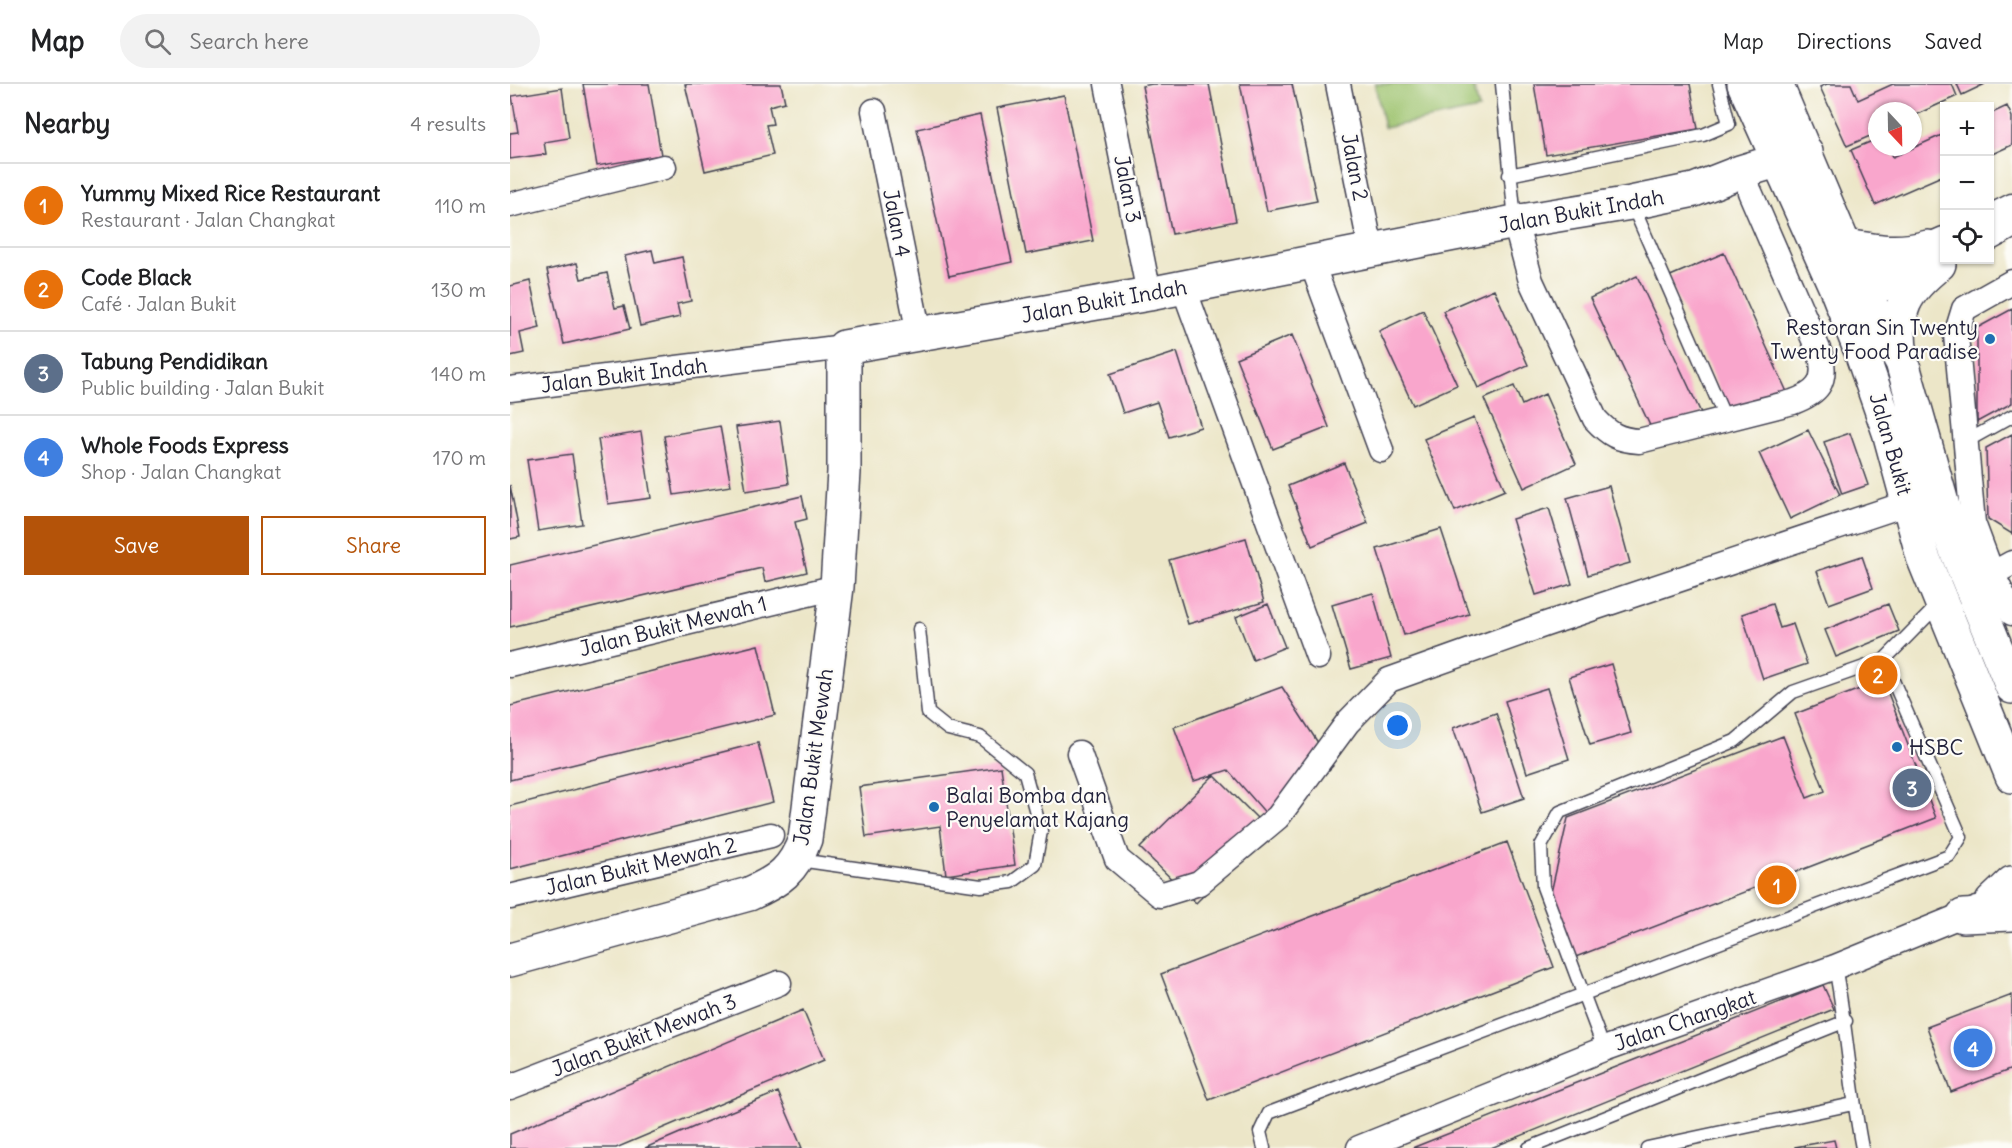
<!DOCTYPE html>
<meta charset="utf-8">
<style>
body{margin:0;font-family:Delius,sans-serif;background:#f2f2f2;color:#202124}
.controls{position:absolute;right:18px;top:18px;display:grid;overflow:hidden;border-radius:0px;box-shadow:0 2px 4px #0004}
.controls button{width:54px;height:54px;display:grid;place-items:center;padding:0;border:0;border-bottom:2px solid #e0e0e0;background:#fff;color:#202124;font:30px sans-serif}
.compass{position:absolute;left:1358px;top:18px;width:54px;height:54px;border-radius:50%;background:#fff;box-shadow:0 2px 4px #0004;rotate:158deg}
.you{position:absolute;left:888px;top:642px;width:21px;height:21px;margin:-15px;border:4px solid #fff;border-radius:50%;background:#1a73e8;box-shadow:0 0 0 9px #1a73e833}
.badge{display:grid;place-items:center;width:39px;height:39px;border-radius:50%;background:#b45309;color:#fff;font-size:20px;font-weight:700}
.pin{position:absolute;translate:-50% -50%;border:3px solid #fff;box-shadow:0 2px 6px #0006}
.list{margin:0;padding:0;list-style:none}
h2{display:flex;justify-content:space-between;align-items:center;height:78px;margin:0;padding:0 24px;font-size:26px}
h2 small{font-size:20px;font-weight:400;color:#757577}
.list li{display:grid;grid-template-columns:39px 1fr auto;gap:18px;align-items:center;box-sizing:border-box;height:84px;padding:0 24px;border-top:2px solid #e0e0e0}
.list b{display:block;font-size:22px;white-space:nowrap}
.list p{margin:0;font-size:20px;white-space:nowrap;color:#757577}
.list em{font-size:20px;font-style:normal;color:#757577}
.actions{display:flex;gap:12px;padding:18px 24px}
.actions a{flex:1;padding:14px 0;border:2px solid #b45309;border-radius:0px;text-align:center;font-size:21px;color:#b45309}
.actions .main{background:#b45309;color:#fff}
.icon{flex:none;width:33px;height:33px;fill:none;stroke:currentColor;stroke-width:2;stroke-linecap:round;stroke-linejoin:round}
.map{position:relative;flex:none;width:1502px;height:1064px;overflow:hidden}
header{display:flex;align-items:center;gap:36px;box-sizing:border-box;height:84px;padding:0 30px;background:#fff;border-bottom:2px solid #e0e0e0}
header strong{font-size:28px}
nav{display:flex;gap:33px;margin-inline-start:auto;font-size:21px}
.search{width:420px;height:54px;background:#f2f2f2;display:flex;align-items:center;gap:15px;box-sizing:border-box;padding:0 21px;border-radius:33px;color:#757577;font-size:22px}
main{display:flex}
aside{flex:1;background:#fff}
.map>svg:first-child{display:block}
</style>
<header>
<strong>Map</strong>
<div class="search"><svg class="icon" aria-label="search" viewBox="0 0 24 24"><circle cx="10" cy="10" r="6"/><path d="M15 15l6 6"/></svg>Search here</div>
<nav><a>Map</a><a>Directions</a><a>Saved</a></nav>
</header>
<main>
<aside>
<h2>Nearby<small>4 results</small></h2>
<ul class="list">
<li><span class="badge" style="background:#e8710a">1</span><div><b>Yummy Mixed Rice Restaurant</b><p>Restaurant · Jalan Changkat</p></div><em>110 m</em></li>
<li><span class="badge" style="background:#e8710a">2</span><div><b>Code Black</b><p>Café · Jalan Bukit</p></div><em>130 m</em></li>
<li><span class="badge" style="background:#5c6f8a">3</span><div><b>Tabung Pendidikan</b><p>Public building · Jalan Bukit</p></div><em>140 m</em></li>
<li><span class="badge" style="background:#3f7fe0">4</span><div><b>Whole Foods Express</b><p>Shop · Jalan Changkat</p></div><em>170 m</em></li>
</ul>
<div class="actions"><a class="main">Save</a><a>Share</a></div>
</aside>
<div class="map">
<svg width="1502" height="1064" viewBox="0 0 1502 1064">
<rect width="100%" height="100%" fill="#fdfcf7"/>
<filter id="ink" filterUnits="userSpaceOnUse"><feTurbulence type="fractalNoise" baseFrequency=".0167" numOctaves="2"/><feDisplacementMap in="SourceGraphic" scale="12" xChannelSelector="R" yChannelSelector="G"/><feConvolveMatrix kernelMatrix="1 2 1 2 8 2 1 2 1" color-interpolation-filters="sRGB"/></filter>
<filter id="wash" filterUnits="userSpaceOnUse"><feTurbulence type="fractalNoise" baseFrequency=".008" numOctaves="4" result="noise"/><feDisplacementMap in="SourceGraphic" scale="24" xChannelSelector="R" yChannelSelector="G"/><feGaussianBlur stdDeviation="1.35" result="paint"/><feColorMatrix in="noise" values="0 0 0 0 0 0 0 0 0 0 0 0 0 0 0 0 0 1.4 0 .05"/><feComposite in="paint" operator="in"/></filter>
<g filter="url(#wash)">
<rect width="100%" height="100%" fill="#ece6c8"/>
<!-- green -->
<path fill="#9cc26d" stroke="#5f7254" stroke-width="1.5" d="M865,0h98l6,25 -95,19z"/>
<g id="blocks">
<!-- building -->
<path fill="#f9a6cc" d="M73,0h66l12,71 -64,11z
M175,0h96l4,18 -16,4 4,18 -7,1 7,30 -68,16z
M642,0h57l27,137 -64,13 -30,-148z
M730,0h52l25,117 -50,10z
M1024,0h156l8,45 -152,26z
M1317,0h24l7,16 35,-16h59l5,12 -44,20v-5h-36v22l-30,13 -27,-59z
M1447,0h28l-23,11z
M52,4l7,50 -25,4 2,12 -36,5v-26l8,-1 -6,-36z
M554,11l29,146 -67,13 -29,-146z
M1497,22l5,11v28l-22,10v-41z
M470,31l32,147 -63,14 -32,-147z
M1434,50v41l-69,30 -24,-55 26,-11v8h12l4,10z
M142,166l3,13 27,-6 9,44 -14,3 3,13 -40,9 -15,-70z
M1214,169l63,139 -56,25 -63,-140z
M67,179l4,16 26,-6 8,35 9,-2 6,23 -66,15 -17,-74z
M1127,192l64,137 -47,21 -64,-136z
M20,197l10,47 -20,5 4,20 -14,3v-70z
M984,205l34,76 -50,23 -35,-77z
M1502,225v94l-35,19v-94z
M913,226l34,75 -44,20 -34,-74z
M782,251l37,92 -56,22 -37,-91z
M667,268l24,75 -32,10 -12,-35 -34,11 -13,-39z
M1004,302l8,19 23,-11 31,70 -52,24 -40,-89z
M964,334l31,72 -50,21 -31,-72z
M270,337l9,63 -43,7 -10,-64z
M210,342l11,60 -57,9 -10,-59z
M1298,346l32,65 -50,24 -31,-66z
M131,348l10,66 -43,6 -10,-65z
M1340,349l18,52 -26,9 -18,-52z
M1502,350v100l-24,-15 -2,-71z
M62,370l10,70 -44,7 -11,-71z
M834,379l24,60 -56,23 -24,-60z
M0,401l10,52 -10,2z
M1099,402l21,77 -42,12 -21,-77z
M292,412l5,23 -12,3 12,50 -42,10 -3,-14 -252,59v-62z
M1039,424l23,76 -36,11 -24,-76z
M931,445l28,85 -65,21 -27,-86z
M736,454l18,64 -76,22 -19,-64z
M1352,472l11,32 -44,16 -12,-33z
M863,509l18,65 -40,11 -19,-64z
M758,520l17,43 -32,13 -17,-43z
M1262,520l8,24 13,-4 14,40 -44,15 -21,-65z
M1378,520l11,27 -63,26 -11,-27z
M248,561l17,70 -265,65v-74z
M1101,580l20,69 -41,12 -21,-68z
M1373,596l53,138 -363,140 -23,-61 18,-79 215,-82 24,62 18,-7 -30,-77z
M772,603l51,79 -58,58 -47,-54 -34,11 -20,-54z
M1037,604l22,71 -42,14 -22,-72z
M986,629l28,85 -42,14 -29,-84z
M248,659l15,59 -263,67v-63z
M491,683l14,98 -69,10 -6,-49 -74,11 -7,-50z
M704,691l55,55 -73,73 -56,-55z
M997,758l47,125 -345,133 -48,-126z
M1313,901l11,24 -343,139h-79z
M1502,911v74l-61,23 -24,-65z
M293,926l21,50 -208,88h-106v-14z
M268,1008l24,56h-157l70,-30z
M1324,1056l2,8h-41v-1z"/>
</g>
</g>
<g filter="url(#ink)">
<use href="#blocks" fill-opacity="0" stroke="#403f50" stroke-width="1.5"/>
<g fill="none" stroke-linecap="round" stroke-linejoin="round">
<defs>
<path id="lane" d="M992,0l13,137
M999,91l194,-40 26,-11 -10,-40
M1122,120l94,216
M1455,358l47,-26
M1374,576l56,-57
M289,776l182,26 31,-4 23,-17 6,-34 -16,-58 -45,-36 -32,-8 -20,-16 -9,-84
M1325,883c12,60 15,121 27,181
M754,1064l-4,-16 9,-19 680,-257 12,-19 -77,-177 -91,32 -58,49 -175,71 -19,34 2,41 61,162
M1019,1064l317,-127
M1137,1064l206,-44"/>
<path id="street" d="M597,0l42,210
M828,0l33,166
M364,27l45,223
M0,121l154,-38
M1480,133l22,-11
M1005,138l16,59 64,138c14,15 23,21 44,22l154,-39c24,-9 34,-19 28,-46l-71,-164
M1480,154l22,-12
M801,177l70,189
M1502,198l-48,27 -8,26 17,188 19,51 20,39
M1332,199l102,-44
M673,202l135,371
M1341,219l75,-33
M0,305l334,-42
M1482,490l20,-11
M0,581l327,-78
M569,669l38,106 43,36 39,-12 79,-66 70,-95 41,-42 157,-56 362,-121
M0,813l261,-62
M0,1003l269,-104
M849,1064l245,-99 231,-82 142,-58"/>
<path id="secondary" d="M1234,0l91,202 25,63 29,83 34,125 89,219
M1266,0l90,213 36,65 52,183 58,142
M1336,162c29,5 53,9 82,1
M1391,271c-7,-45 3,-63 38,-91
M1482,818l20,-19
M1453,832l49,-2
M0,876l239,-66c30,-13 45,-24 56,-55l32,-252 7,-115v-125l305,-53 366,-72 116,-19 63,-13 46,-18 66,-20"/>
</defs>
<!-- lane casing -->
<use href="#lane" stroke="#403f50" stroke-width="15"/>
<!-- street casing -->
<use href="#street" stroke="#403f50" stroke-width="27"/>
<!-- secondary casing -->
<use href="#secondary" stroke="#403f50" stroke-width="36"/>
<!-- lane -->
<use href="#lane" stroke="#fff" stroke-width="12"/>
<!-- street -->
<use href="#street" stroke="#fff" stroke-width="24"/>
<!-- secondary -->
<use href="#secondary" stroke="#fff" stroke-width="33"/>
</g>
</g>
<!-- markers -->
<g fill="#1f6fb2" stroke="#fdfcf7" stroke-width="2">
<circle cx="1480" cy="255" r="6"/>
<circle cx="1387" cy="663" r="6"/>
<circle cx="424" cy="723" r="6"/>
</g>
<g text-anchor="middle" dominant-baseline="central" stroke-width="4.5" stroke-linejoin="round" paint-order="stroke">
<!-- street labels -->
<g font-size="21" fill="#22223b" stroke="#fdfcf7">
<text transform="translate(845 83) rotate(79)">Jalan 2</text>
<text transform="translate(618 105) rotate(79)">Jalan 3</text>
<text transform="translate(1071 127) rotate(-10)">Jalan Bukit Indah</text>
<text transform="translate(387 139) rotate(79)">Jalan 4</text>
<text transform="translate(594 217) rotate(-10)">Jalan Bukit Indah</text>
<text transform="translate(114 291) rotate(-7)">Jalan Bukit Indah</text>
<text transform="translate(1381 360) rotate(74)">Jalan Bukit</text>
<text transform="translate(163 542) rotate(-14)">Jalan Bukit Mewah 1</text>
<text transform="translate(303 673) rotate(-82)">Jalan Bukit Mewah</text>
<text transform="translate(131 782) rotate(-13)">Jalan Bukit Mewah 2</text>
<text transform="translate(1175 936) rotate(-19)">Jalan Changkat</text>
<text transform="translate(134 951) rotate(-21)">Jalan Bukit Mewah 3</text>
</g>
<!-- poi labels -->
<g font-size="21" fill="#22223b" stroke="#fdfcf7" text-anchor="start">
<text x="1468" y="243" text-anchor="end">Restoran Sin Twenty<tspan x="1468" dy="24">Twenty Food Paradise</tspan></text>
<text x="1399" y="663">HSBC</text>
<text x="436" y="711">Balai Bomba dan<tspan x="436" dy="24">Penyelamat Kajang</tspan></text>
</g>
</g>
</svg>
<div class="controls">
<button>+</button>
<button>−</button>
<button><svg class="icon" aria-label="locate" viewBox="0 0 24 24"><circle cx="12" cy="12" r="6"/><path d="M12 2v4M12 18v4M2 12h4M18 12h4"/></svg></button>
</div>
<svg class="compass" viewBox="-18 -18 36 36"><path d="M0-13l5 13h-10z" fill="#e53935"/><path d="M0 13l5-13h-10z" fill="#757577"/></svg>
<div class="you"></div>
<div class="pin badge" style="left:1267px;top:801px;background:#e8710a">1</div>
<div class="pin badge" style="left:1368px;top:591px;background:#e8710a">2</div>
<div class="pin badge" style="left:1402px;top:704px;background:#5c6f8a">3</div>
<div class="pin badge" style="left:1463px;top:964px;background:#3f7fe0">4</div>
</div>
</main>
